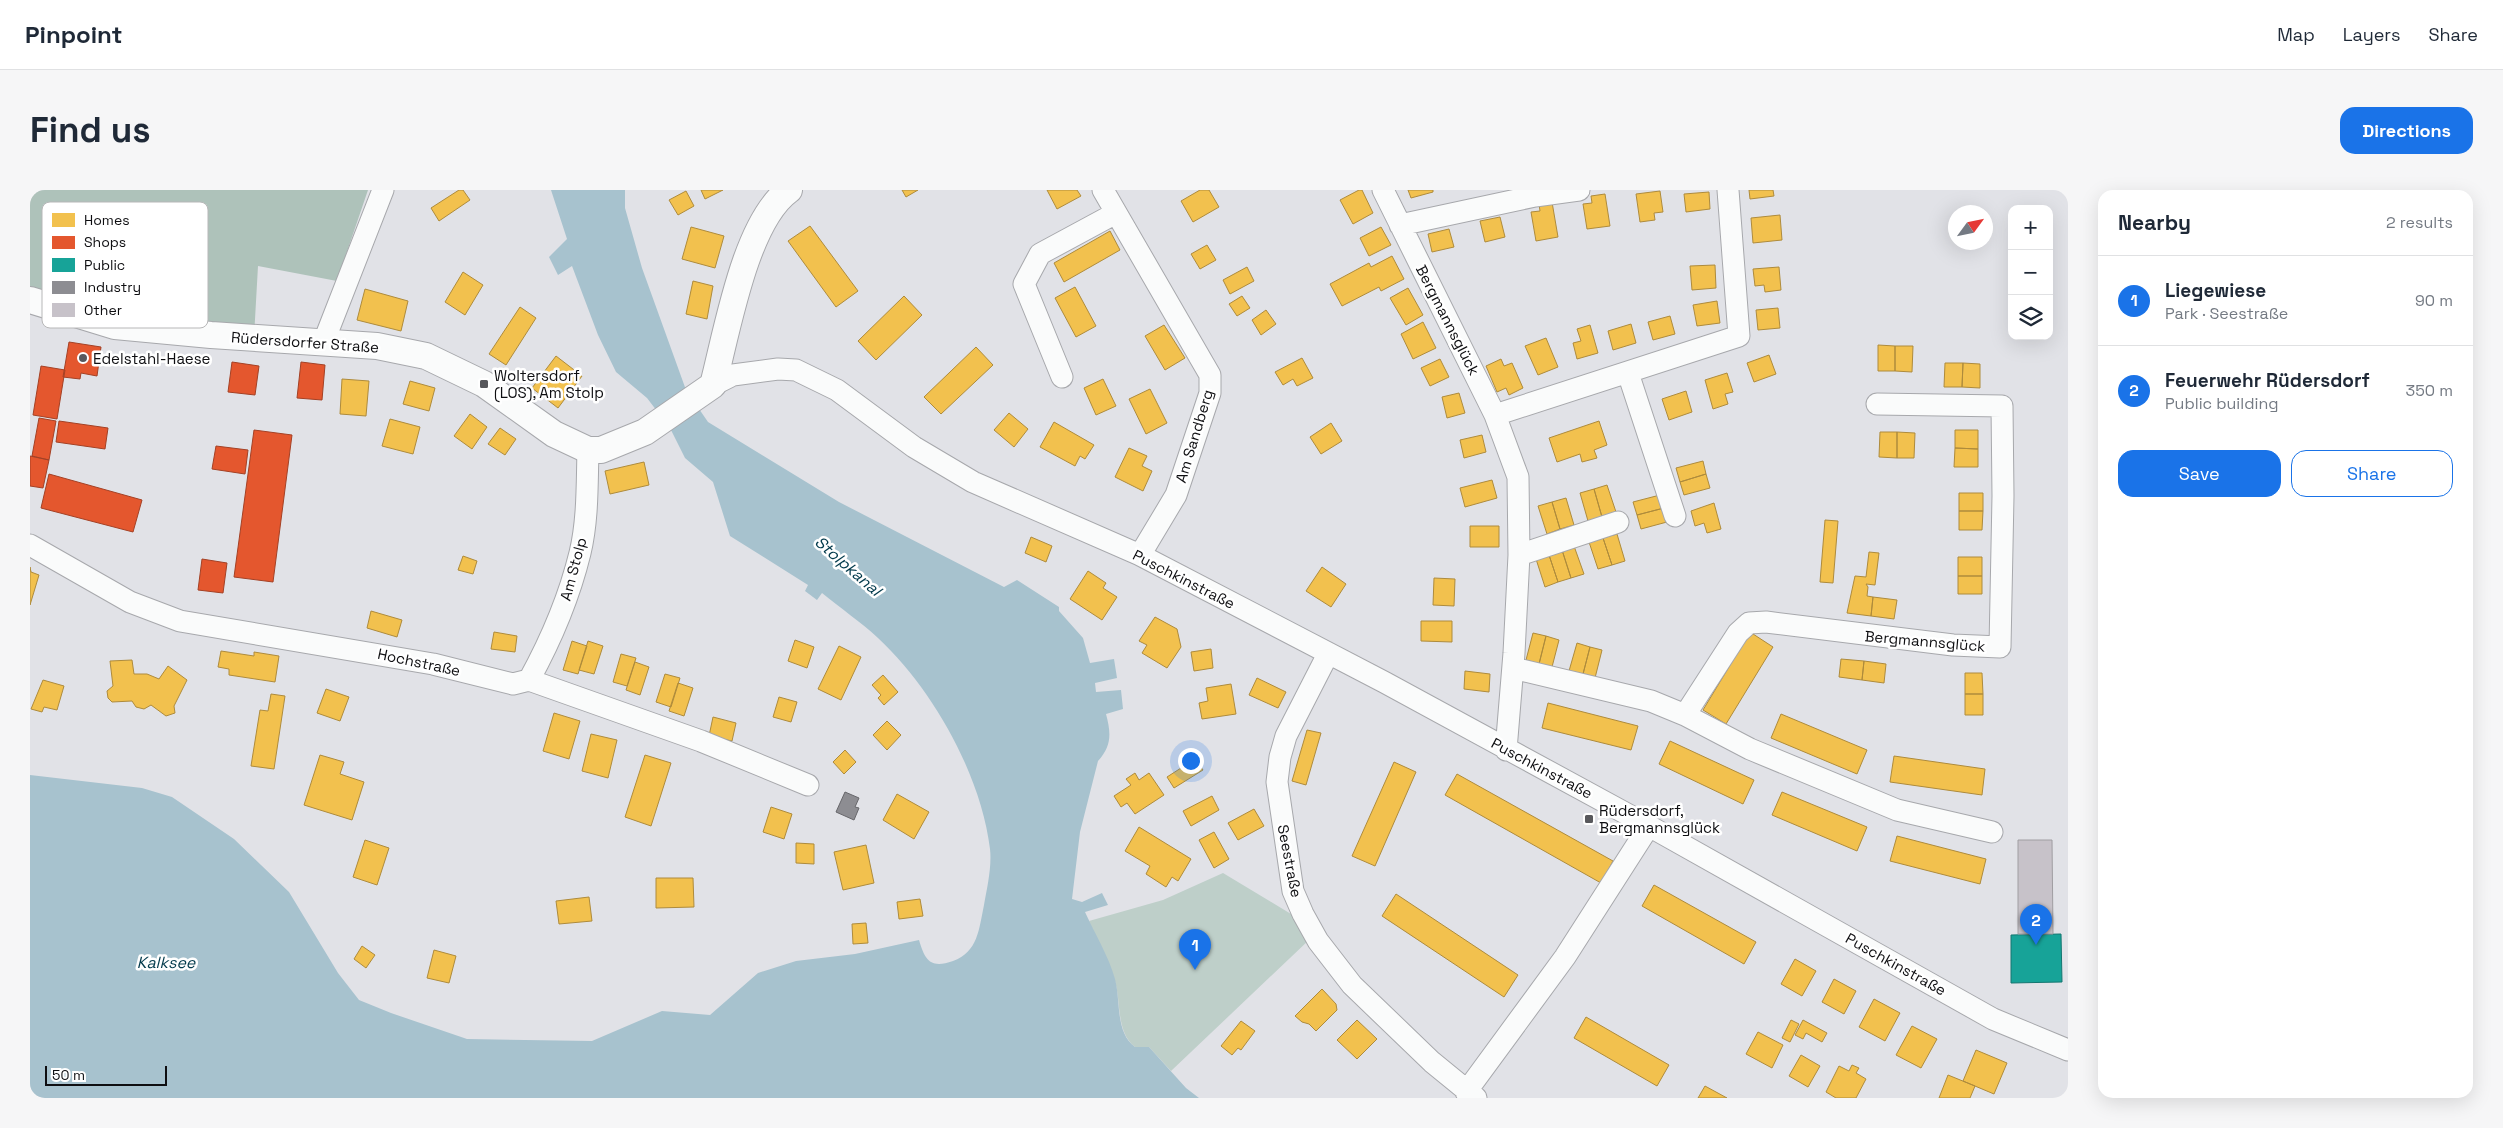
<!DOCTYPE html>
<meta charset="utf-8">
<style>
body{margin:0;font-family:"Space Grotesk",sans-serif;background:#f6f6f7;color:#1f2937}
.controls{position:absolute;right:15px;top:15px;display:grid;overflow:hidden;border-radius:10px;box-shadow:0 5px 20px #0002}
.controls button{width:45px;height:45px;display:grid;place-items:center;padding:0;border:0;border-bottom:1px solid #e0e1e3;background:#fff;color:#1f2937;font:25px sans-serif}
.compass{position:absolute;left:1918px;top:15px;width:45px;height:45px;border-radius:50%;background:#fff;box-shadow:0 5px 20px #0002;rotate:57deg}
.scale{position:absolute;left:15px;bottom:12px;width:122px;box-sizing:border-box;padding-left:5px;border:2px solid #0e0e11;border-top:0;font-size:14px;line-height:18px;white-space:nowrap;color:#0e0e11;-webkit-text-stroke:4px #fff;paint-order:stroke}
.you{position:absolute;left:1160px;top:570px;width:18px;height:18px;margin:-12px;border:4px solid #fff;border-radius:50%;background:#1a73e8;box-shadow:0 0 0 8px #1a73e833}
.badge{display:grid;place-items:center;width:32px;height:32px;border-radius:50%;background:#1a73e8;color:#fff;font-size:16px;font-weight:700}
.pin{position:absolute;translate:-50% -41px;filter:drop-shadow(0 1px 2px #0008)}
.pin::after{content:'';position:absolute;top:26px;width:18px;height:15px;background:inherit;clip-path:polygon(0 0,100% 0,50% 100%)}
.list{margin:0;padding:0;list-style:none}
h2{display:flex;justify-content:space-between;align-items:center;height:65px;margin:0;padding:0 20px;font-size:21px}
h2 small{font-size:16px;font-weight:400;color:#747a83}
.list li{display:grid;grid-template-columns:32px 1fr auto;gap:15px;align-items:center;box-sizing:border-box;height:90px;padding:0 20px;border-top:1px solid #e0e1e3}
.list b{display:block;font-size:19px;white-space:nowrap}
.list p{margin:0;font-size:16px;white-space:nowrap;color:#747a83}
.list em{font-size:16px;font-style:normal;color:#747a83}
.actions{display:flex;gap:10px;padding:15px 20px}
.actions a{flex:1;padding:11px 0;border:1px solid #1a73e8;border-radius:15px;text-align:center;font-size:18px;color:#1a73e8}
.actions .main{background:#1a73e8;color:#fff}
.icon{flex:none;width:28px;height:28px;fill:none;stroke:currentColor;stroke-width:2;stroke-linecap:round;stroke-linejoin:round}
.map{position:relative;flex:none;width:2038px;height:908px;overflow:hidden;border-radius:15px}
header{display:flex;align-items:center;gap:30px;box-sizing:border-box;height:70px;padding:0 25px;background:#fff;border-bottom:1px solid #e0e1e3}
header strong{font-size:24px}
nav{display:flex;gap:28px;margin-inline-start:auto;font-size:18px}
.intro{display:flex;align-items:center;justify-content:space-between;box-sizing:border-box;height:120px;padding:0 30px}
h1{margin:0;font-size:35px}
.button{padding:12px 22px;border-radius:15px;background:#1a73e8;color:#fff;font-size:18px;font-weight:700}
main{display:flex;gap:30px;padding:0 30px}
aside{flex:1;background:#fff;border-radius:15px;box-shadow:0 5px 20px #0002}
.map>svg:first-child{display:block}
</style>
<header>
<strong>Pinpoint</strong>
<nav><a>Map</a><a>Layers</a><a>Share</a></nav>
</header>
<div class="intro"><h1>Find us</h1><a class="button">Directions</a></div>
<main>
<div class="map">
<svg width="2038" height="908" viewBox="0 0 2038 908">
<rect width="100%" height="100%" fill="#e1e2e7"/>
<!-- green -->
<path fill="#becfc9" d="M1193,683l68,41 19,25 -139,132 -22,-24h-14c-20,-16 -13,-46 -21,-69 -6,-19 -17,-38 -25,-57l74,-21z"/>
<!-- forest -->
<path fill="#aec2ba" d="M0,0h338l-31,91 -79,-15 -4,71 -139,-11 -85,-32z"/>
<!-- water -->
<path fill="#a7c2ce" d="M521,0h74v18l17,60 44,122 22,32 131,80 165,85 13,-7 42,27v4l24,27 7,25 24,-4 3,19 -22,5 1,9 25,-2 2,19 -17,5c5,19 6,32 -8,47l-18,71 -8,67 10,3 20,-9 6,12 -23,7c10,22 24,45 30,67 6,23 0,53 20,68h14l37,41 13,10h-1169v-323l112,13 30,9 62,42 55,53 49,81 21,27 32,13 76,26 125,2 70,-30 48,4 48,-42 38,-12 59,-7 64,-14c6,20 11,29 34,21 25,-9 26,-32 31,-56 3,-17 8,-38 6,-56 -9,-74 -57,-160 -112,-211 -17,-16 -38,-30 -56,-45l-5,7 -12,-9 3,-6 -78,-49 -17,-54 -28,-24 -15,-30 -23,-30 -31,-26 -18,-37 -26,-69 -14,9 -9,-18 18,-18z"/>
<!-- homes -->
<path fill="#f2c14e" stroke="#ae8b3c" d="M429,0h4l7,10 -31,21 -8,-13z
M671,0h22l-18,9z
M872,0h16l-12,7z
M1017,0h30l4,6 -24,13z
M1170,0h9l10,17 -26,15 -12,-21z
M1329,0h3l11,23 -20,11 -13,-24z
M1378,0h25v2l-22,6z
M1719,0h24l1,6 -24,3z
M656,1l8,15 -16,9 -9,-15z
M1630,1l3,21 -9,1 1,7 -15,2 -4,-28z
M1679,2l1,17 -24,3 -2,-18z
M1575,4l5,32 -23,3 -4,-25 9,-1 -1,-7z
M1522,12l6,35 -22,4 -5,-29 9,-1 -1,-7z
M1750,25l2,25 -29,3 -2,-25z
M1470,27l5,20 -20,5 -5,-21z
M780,36l48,65 -22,16 -48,-66z
M661,37l33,9 -9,32 -33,-9z
M1351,37l10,18 -22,11 -9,-18z
M1419,39l5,18 -22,5 -4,-18z
M1080,41l10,19 -56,32 -10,-19z
M1177,55l9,15 -16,9 -9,-15z
M1362,66l12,23 -23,12 -2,-4 -37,19 -12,-22 39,-21 2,4z
M1685,75l1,23 -24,2 -2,-24z
M1217,77l7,14 -24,13 -7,-14z
M1749,77l2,23 -16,2 -1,-7 -9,1 -2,-17z
M433,82l20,13 -18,30 -20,-13z
M663,91l20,5 -6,33 -21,-5z
M1045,97l21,39 -20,11 -21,-39z
M1378,98l15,27 -17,10 -16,-27z
M335,99l43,12 -7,30 -44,-11z
M874,106l18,19 -46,45 -18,-19z
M1212,106l8,12 -13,8 -8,-12z
M1687,111l3,22 -23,3 -4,-21z
M490,117l16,11 -30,47 -17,-11z
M1748,118l2,20 -22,2 -2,-20z
M1236,120l10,14 -15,11 -9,-15z
M1640,126l5,18 -22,6 -5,-18z
M1393,132l13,26 -23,11 -12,-25z
M1601,134l5,19 -23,7 -5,-19z
M1134,135l21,33 -20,12 -20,-34z
M1560,135l8,28 -21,6 -4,-16 8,-2 -4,-12z
M1516,148l12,29 -20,8 -13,-29z
M1848,155l17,1v25h-17z
M1865,156h18l-1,26 -17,-1z
M946,157l17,18 -52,49 -17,-17z
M1739,165l7,19 -22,8 -7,-19z
M526,166l26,20 -24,32 -26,-20z
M1272,168l11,20 -16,8 -4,-7 -10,6 -8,-13z
M1410,169l9,18 -19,9 -9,-18z
M1471,169l3,7 8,-3 11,25 -14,7 -3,-7 -9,4 -11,-26z
M1915,173h18l-1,24h-18z
M1933,173l17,1v24l-18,-1z
M1697,183l6,19 -8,2 3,10 -15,5 -8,-29z
M312,189l27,2 -3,35 -26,-2z
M1073,189l13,27 -20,9 -12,-27z
M380,191l25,7 -6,23 -26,-7z
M1120,199l17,34 -21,11 -17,-35z
M1656,201l6,21 -23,8 -7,-21z
M1429,203l6,20 -18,5 -5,-21z
M979,223l19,16 -14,18 -20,-17z
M440,224l17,13 -15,22 -18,-13z
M360,229l30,8 -7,27 -31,-8z
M1569,231l8,24 -13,5 3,8 -15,4 -2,-8 -23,8 -8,-24z
M1024,232l40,23 -9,14 -5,-3 -5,10 -35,-19z
M1301,233l11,18 -21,13 -11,-17z
M470,238l16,11 -11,16 -17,-11z
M1925,240h23v19l-23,-1z
M1850,242h17v26l-18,-1z
M1867,242l18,1 -1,25h-17z
M1452,245l4,17 -22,6 -4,-18z
M1099,258l18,8 -5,10 10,5 -9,20 -28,-14z
M1925,258l23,1v18h-24z
M1673,271l3,13 -26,8 -4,-14z
M614,272l5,23 -39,9 -5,-23z
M1676,284l4,14 -26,7 -4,-13z
M1462,290l5,18 -32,9 -5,-19z
M1577,295l9,27 -14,5 -8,-28z
M1564,299l8,28 -14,4 -8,-28z
M1929,303h24v18h-24z
M1630,305l4,13 -27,7 -4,-13z
M1536,308l8,27 -14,4 -8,-27z
M1522,312l8,27 -13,5 -9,-28z
M1684,313l7,26 -14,4 -3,-10 -9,3 -4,-15z
M1634,318l3,14 -26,7 -4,-14z
M1929,321h24l-1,19h-23z
M1795,330l13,1 -5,62 -13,-1z
M1440,336h29v21h-29z
M1587,344l8,27 -13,4 -9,-27z
M1001,347l21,9 -6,16 -21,-9z
M1573,348l9,27 -14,4 -9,-27z
M1544,356l10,28 -13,4 -9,-28z
M1532,360l9,28 -13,4 -9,-27z
M1839,362l10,1 -4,32 -9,-1 2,3 -1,9 6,1 -2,19 -24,-3 8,-37 11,1z
M1519,365l9,27 -13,5 -9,-28z
M433,366l14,5 -4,13 -15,-4z
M1928,367h24v19h-24z
M0,377l1,5 8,3 -9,30z
M1292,377l24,17 -15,23 -25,-16z
M1058,381l18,12 -3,5 14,9 -15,23 -32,-21z
M1928,386h24v18h-24z
M1404,388l21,1 -1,27 -21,-1z
M1843,407l24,3 -3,19 -23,-3z
M341,421l31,9 -5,17 -30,-9z
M1125,427l22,12 4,18 -14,21 -25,-15 5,-8 -8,-4z
M1391,431h31v21l-31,-1z
M464,442l23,4 -2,16 -24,-3z
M1720,442l23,15 -47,77 -23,-14z
M1503,443l13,3 -7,28 -13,-4z
M1516,446l13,4 -7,27 -13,-3z
M765,450l19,7 -7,21 -19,-7z
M542,451l15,5 -9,28 -15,-4z
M558,451l15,5 -9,28 -15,-4z
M1547,453l13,4 -7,27 -14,-3z
M809,456l22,11 -20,43 -23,-11z
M1560,457l12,3 -7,28 -12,-4z
M1181,459l2,19 -19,3 -3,-19z
M191,461l33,5v-4l25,4 -4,26 -46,-7v-6l-11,-2z
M591,464l15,4 -9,28 -14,-4z
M1811,469l23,2 -2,19 -23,-3z
M102,470l2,14h13l12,5 9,-13 19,14 -13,26 1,7 -9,3 -15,-11 -7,4 -8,-2 -4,-6 -20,1 -4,-4 -1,-7 6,-5 -3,-25z
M1834,471l22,3 -2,19 -22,-3z
M605,472l14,5 -9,28 -14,-5z
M1435,481l25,3 -1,18 -25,-3z
M1935,483h17l1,21h-18z
M635,484l15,4 -9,29 -15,-5z
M853,485l15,17 -14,13 -6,-7 3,-3 -9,-10z
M1227,488l29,14 -8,16 -29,-13z
M13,490l21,6 -7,24 -13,-3 -2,5 -11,-3z
M648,493l15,5 -9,28 -15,-5z
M1201,494l5,30 -34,5 -3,-16 9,-2 -2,-13z
M296,499l23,8 -9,24 -23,-8z
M241,504l14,2 -11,73 -23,-3 9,-56 8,1z
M1935,504h18v21h-18z
M749,507l18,5 -6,20 -18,-5z
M1518,513l90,23 -7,24 -89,-22z
M524,523l26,8 -11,38 -26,-8z
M1751,524l86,36 -10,24 -86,-36z
M683,527l23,6 -4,18 -23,-5z
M857,531l14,14 -14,15 -14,-15z
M1277,540l14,3 -15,52 -14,-4z
M561,544l26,6 -9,38 -26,-7z
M1640,551l84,39 -11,24 -84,-40z
M815,560l11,12 -12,12 -11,-12z
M290,565l24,7 -4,12 24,8 -12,38 -48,-15z
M615,565l26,8 -20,63 -26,-9z
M1864,566l91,13 -3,26 -92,-13z
M1165,569l8,11 -29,18 -7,-11z
M1364,572l22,10 -41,94 -23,-10z
M1105,583l4,7 10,-7 15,22 -29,19 -8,-11 -6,4 -7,-11 17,-11 -5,-6z
M1427,584l156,87 -12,22 -156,-88z
M1752,602l85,35 -10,24 -85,-36z
M867,604l32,18 -15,27 -31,-19z
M1182,606l7,14 -28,16 -8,-15z
M741,617l21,7 -8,25 -21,-7z
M1224,619l10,17 -26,14 -10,-17z
M1109,637l52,32 -13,22 -6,-4 -6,10 -20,-13 4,-8 -25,-15z
M1184,642l15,27 -15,9 -15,-28z
M1867,646l89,23 -6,25 -90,-23z
M335,650l24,8 -12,37 -24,-8z
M766,653l18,1v20l-18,-1z
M836,655l8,38 -31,7 -9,-38z
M626,688h37l1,29 -38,1z
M1624,695l102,57 -12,22 -102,-58z
M1366,704l122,81 -14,22 -122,-81z
M559,707l3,24 -33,3 -3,-23z
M890,709l3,17 -24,3 -2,-17z
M836,733l2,20 -15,1 -1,-20z
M332,756l13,9 -9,13 -12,-9z
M404,760l22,6 -7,27 -22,-5z
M1765,769l21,12 -14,25 -21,-12z
M1804,789l22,12 -12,23 -22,-12z
M1292,799l14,15 1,6 -21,21 -7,-7 -7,-2 -7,-6z
M1844,809l26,14 -15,28 -26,-14z
M1556,827l83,48 -12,21 -83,-48z
M1327,830l20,19 -20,20 -20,-19z
M1761,830l8,4 -9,18 -8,-4z
M1773,830l24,13 -5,9 -16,-9 -3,6 -8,-4z
M1211,831l14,10 -14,19 -3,-2 -6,7 -11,-9z
M1882,836l25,13 -16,29 -25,-13z
M1728,842l25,13 -11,23 -26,-14z
M1946,860l31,13 -13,31 -31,-13z
M1771,865l19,11 -12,21 -19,-11z
M1822,875l7,3 -3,5 10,6 -10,19h-20l-10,-6 13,-26 10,5z
M1918,885l27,11 -5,12h-31z
M1675,896l22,12h-29z"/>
<!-- shops -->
<path fill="#e4572e" stroke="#a44125" d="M39,152l32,5 -4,29 -16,-3 -1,6 -17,-2z
M202,172l27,4 -4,29 -27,-3z
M271,172l24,3 -3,35 -25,-2z
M11,176l24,4 -8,49 -24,-4z
M9,228l17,3 -7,39 -17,-4z
M29,231l49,7 -3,21 -49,-7z
M224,240l38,5 -19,147 -39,-5z
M186,256l32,4 -3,24 -33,-5z
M0,266l19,4 -6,28 -13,-2z
M19,284l93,26 -9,32 -92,-24z
M172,369l25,4 -4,30 -25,-3z"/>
<!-- public -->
<path fill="#17a398" stroke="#147670" d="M2031,744l1,48 -51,1v-48z"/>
<!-- industry -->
<path fill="#8d8d92" stroke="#67676b" d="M815,602l14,6 -4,9 4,1 -5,12 -18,-8z"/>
<!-- building -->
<path fill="#c7c2c9" stroke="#a09ea2" d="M1988,650h34l1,94h-35z"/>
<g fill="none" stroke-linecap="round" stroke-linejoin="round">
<defs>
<path id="minor" d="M1073,0l107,185v18l-34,102 -36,60
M1353,0l112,225 23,62 1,78 -5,98 -8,97
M1370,35l135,-29 44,-6
M294,151l59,-151
M1598,183l47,143
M1032,187l-38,-93 16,-30 76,-41
M683,195l20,-10 45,-6 18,1 41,20 77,57 59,35 167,73 244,127 265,144 344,193 75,31
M1465,225l244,-79 -11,-146
M0,355l100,57 50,19 253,43 80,20 16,-4 172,61 107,44
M1489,365l99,-33
M1298,464l-42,82 -6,21 -3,25 16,109 10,23 15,27 34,44 80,77 44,36
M1483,478l138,33 34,14 65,34 147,61 95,22
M499,490c22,-40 40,-82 51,-127 8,-33 7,-69 8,-103
M1655,525l53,-82 11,-10 17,-1 187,23 47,2 3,-151 -1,-90 -125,-2
M1436,902l99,-135 84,-131"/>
<path id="major" d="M0,110l85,26 96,9 166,11 49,10 58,28 70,50 34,16h13l44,-18 68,-47c14,-53 32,-163 76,-195"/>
</defs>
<!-- minor casing -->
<use href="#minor" stroke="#a7a8ac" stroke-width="23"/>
<!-- major casing -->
<use href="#major" stroke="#a7a8ac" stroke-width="28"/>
<!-- minor -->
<use href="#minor" stroke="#fafbfb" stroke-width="21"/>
<!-- major -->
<use href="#major" stroke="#fafbfb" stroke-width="26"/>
</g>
<!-- markers -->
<g fill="#58585c" stroke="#fff" stroke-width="2">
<circle cx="53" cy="168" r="5"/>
<rect x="449" y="189" width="10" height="10" rx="2.5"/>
<rect x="1554" y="624" width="10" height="10" rx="2.5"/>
</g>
<g text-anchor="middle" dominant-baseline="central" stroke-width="5" stroke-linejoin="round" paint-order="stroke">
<!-- street labels -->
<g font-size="15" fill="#0e0e11" stroke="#fff">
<text transform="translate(1418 130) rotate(63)">Bergmannsglück</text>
<text transform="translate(275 152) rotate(4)">Rüdersdorfer Straße</text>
<text transform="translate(1164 246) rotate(-73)">Am Sandberg</text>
<text transform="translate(543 379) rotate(-75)">Am Stolp</text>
<text transform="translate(1154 389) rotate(27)">Puschkinstraße</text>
<text transform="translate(1895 451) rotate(5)">Bergmannsglück</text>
<text transform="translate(389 472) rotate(12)">Hochstraße</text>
<text transform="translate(1512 578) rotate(28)">Puschkinstraße</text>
<text transform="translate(1260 671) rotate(79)">Seestraße</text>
<text transform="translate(1866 774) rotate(29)">Puschkinstraße</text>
</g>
<!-- poi labels -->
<g font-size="15" fill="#0e0e11" stroke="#fff" text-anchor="start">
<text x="63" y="168">Edelstahl-Haese</text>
<text x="464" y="185">Woltersdorf<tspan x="464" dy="17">(LOS), Am Stolp</tspan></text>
<text x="1569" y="620">Rüdersdorf,<tspan x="1569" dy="17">Bergmannsglück</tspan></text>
</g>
<!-- water labels -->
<g font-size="16" font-style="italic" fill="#01394b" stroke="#fff">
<text transform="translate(818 376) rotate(41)">Stolpkanal</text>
<text x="136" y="772">Kalksee</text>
</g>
</g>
<!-- legend -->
<rect x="12" y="12" width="166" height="126" rx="8" fill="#fff" stroke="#b7b7b8" stroke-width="1"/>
<rect x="22" y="23" width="23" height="14" fill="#f2c14e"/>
<rect x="22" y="46" width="23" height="13" fill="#e4572e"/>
<rect x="22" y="68" width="23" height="14" fill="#17a398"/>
<rect x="22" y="91" width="23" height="13" fill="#8d8d92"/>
<rect x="22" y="113" width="23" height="14" fill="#c7c2c9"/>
<g font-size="14" fill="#0e0e11">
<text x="54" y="35">Homes</text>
<text x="54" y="57">Shops</text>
<text x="54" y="80">Public</text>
<text x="54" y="102">Industry</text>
<text x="54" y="125">Other</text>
</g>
</svg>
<div class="controls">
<button>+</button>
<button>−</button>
<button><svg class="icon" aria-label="layers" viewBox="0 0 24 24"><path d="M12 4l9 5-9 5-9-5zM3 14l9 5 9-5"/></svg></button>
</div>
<svg class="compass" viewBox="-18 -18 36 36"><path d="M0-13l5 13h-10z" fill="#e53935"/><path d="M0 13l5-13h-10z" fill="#747a83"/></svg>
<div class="scale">50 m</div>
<div class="you"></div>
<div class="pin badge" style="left:1165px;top:780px">1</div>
<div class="pin badge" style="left:2006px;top:755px">2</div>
</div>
<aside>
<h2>Nearby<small>2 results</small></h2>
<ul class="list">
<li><span class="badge">1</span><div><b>Liegewiese</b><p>Park · Seestraße</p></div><em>90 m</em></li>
<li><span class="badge">2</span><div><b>Feuerwehr Rüdersdorf</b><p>Public building</p></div><em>350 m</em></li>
</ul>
<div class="actions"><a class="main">Save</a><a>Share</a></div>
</aside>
</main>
